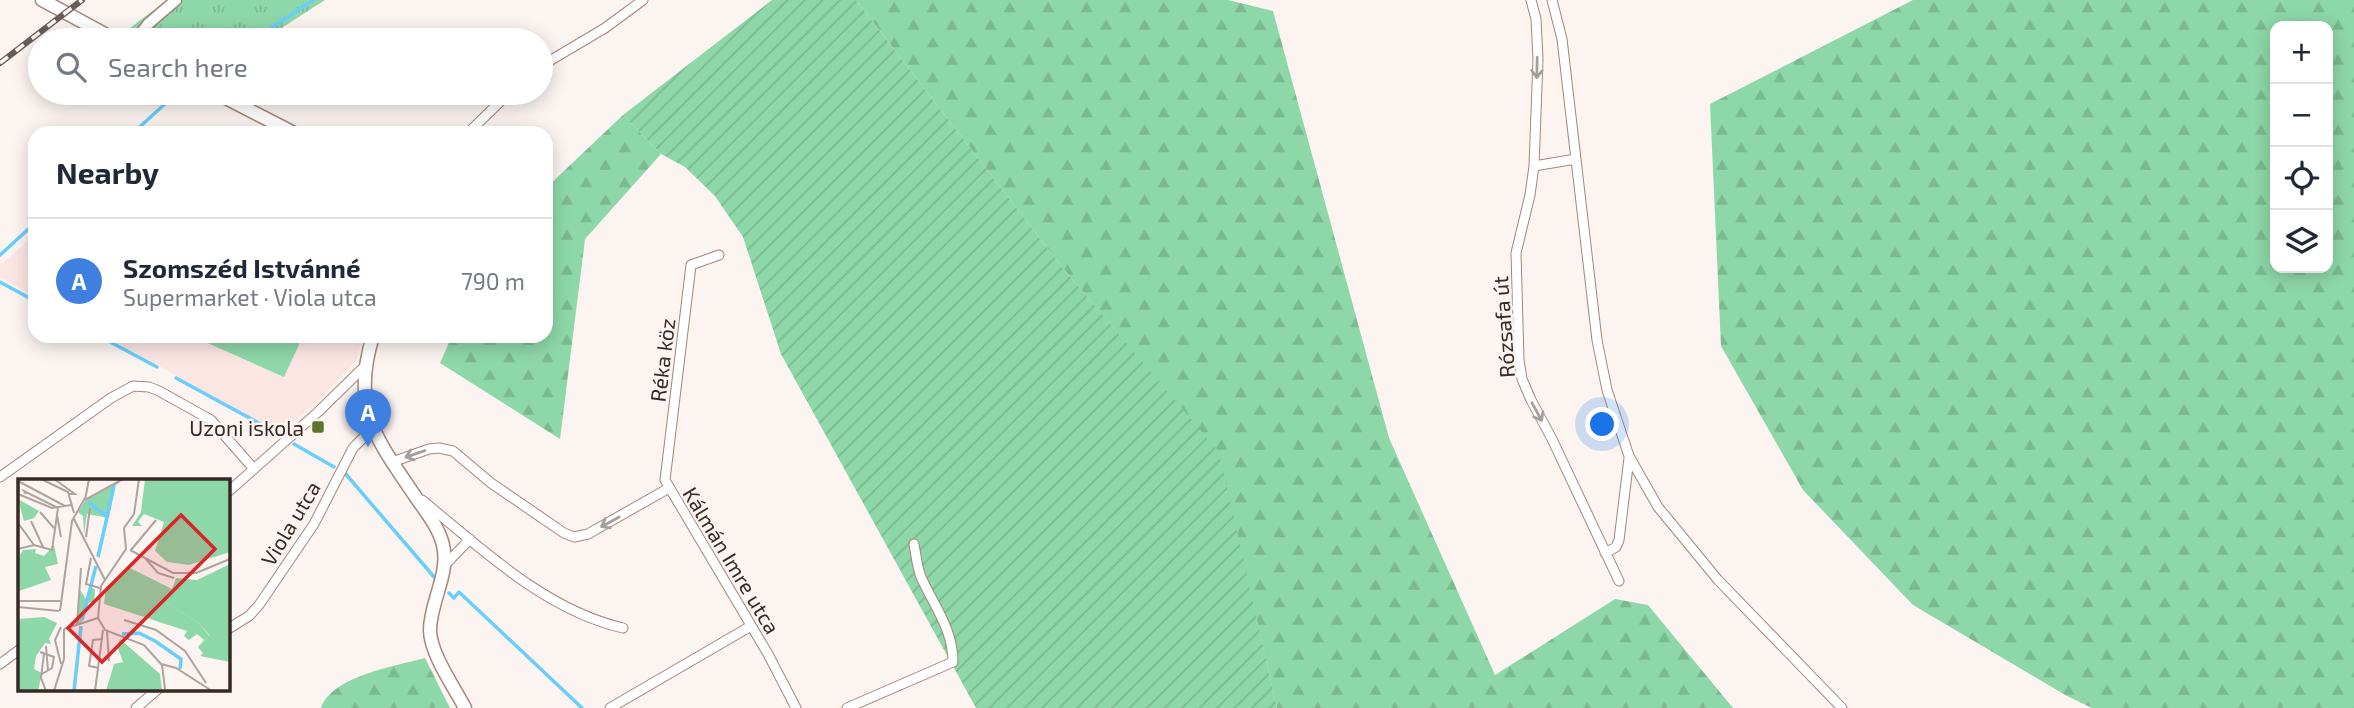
<!DOCTYPE html>
<meta charset="utf-8">
<style>
body{margin:0;font-family:"Exo 2",sans-serif;background:#f2f2f3;color:#1f2937}
.controls{position:absolute;right:21px;top:21px;display:grid;overflow:hidden;border-radius:14px;box-shadow:0 4px 18px #0003}
.controls button{width:63px;height:63px;display:grid;place-items:center;padding:0;border:0;border-bottom:2px solid #e0e1e3;background:#fff;color:#1f2937;font:35px sans-serif}
.you{position:absolute;left:1603px;top:425px;width:24px;height:24px;margin:-18px;border:5px solid #fff;border-radius:50%;background:#1a73e8;box-shadow:0 0 0 10px #1a73e833}
.badge{display:grid;place-items:center;width:46px;height:46px;border-radius:50%;background:#2563eb;color:#fff;font-size:23px;font-weight:700}
.pin{position:absolute;translate:-50% -58px;filter:drop-shadow(0 2px 4px #0008)}
.pin::after{content:'';position:absolute;top:37px;width:24px;height:21px;background:inherit;clip-path:polygon(0 0,100% 0,50% 100%)}
.list{margin:0;padding:0;list-style:none}
h2{display:flex;justify-content:space-between;align-items:center;height:91px;margin:0;padding:0 28px;font-size:30px}
h2 small{font-size:23px;font-weight:400;color:#747a83}
.list li{display:grid;grid-template-columns:46px 1fr auto;gap:21px;align-items:center;box-sizing:border-box;height:126px;padding:0 28px;border-top:2px solid #e0e1e3}
.list b{display:block;font-size:26px;white-space:nowrap}
.list p{margin:0;font-size:23px;white-space:nowrap;color:#747a83}
.list em{font-size:23px;font-style:normal;color:#747a83}
.icon{flex:none;width:38px;height:38px;fill:none;stroke:currentColor;stroke-width:2;stroke-linecap:round;stroke-linejoin:round}
.map{position:relative;flex:none;width:2354px;height:708px;overflow:hidden}
.search{position:absolute;background:#fff;box-shadow:0 4px 18px #0003;left:28px;top:28px;width:525px;height:77px;display:flex;align-items:center;gap:18px;box-sizing:border-box;padding:0 24px;border-radius:38px;color:#747a83;font-size:26px}
.panel{position:absolute;background:#fff;box-shadow:0 4px 18px #0003;left:28px;top:126px;width:525px;height:217px;border-radius:21px}
.map>svg:first-child{display:block}
</style>
<div class="map">
<svg width="2354" height="708" viewBox="0 0 2354 708">
<defs>
<pattern id="grass-tufts" width="24" height="20" patternUnits="userSpaceOnUse" patternTransform="scale(1.75)"><rect width="24" height="20" fill="#8ed7a8"/><path d="M3 7l-1-3M5 7V3M7 7l1-3M15 17l-1-3M17 17v-4M19 17l1-3" fill="none" stroke="#7bb990"/></pattern>
<pattern id="forest-firs" width="22" height="20" patternUnits="userSpaceOnUse" patternTransform="scale(1.75)"><rect width="22" height="20" fill="#8ed7a8"/><path d="M5 1l3.5 6h-7zM16 11l3.5 6h-7z" fill="#7bb990"/></pattern>
<pattern id="garden-furrows" width="10" height="10" patternUnits="userSpaceOnUse" patternTransform="scale(1.75)"><rect width="10" height="10" fill="#8ed7a8"/><path d="M-1 1l2-2M0 10L10 0M9 11l2-2" fill="none" stroke="#7bb990"/></pattern>
</defs>
<rect width="100%" height="100%" fill="#fbf4f1"/>
<!-- education -->
<path fill="#fce6e4" d="M35,235v62l-35,-20v-12z
M105,336h258l-6,24 -42,45 -36,28z"/>
<!-- grass -->
<path fill="url(#grass-tufts)" d="M167,0h158l-62,40h-120l-17,-9z"/>
<!-- forest -->
<path fill="url(#forest-firs)" fill-rule="evenodd" d="M856,0h372l45,11 116,427 106,237 120,-76 33,6 85,103h-456l-59,-256 -156,-185z
M1913,0h441v708h-262l-25,-12 -154,-91 -110,-115 -82,-144 -11,-242zM2328,26v242h-53v-242z
M623,115l38,39 -76,85 -25,200 -120,-76 12,-27h94v-148z
M425,658l25,50h-129c11,-32 75,-42 104,-50z"/>
<!-- garden -->
<path fill="url(#garden-furrows)" d="M772,0h84l206,267 157,185 58,256h-301l-195,-354 -38,-117 -28,-41 -30,-29 -24,-13 -38,-39z"/>
<!-- pitch -->
<path fill="#8ed7a8" d="M192,336h111l-19,41z"/>
<g fill="none" stroke-linecap="round" stroke-linejoin="round">
<!-- stream -->
<path stroke="#6acefa" stroke-width="3.5" d="M253,40l60,-40
M133,133l44,-40
M0,255l35,-32
M0,282l35,19
M99,336l58,31
M176,378l103,56
M294,444l40,23
M344,472l91,106
M449,593l5,5 5,-6 123,116"/>
<defs>
<path id="minor" d="M1531,0l5,19 2,40 -4,107 -4,29 -14,58 3,107 3,19 9,21 21,39 67,142
M1552,0l10,39 35,301 10,50 22,66 29,51 60,73 124,128
M541,66l64,-38 38,-28
M468,133l41,-40
M1534,166l42,-7
M719,255l-28,10 -26,215 103,174 28,54
M392,462l37,-13 10,-1 14,3 38,32 73,50 10,4 14,-3 81,-46
M0,477l111,-79 22,-12 16,1 10,4 52,29 43,49
M228,492l90,-80 47,-46
M422,500c60,49 123,110 201,128
M1605,553l11,-6 3,-7 10,-82
M444,566l26,-27
M228,629l21,-13 10,-11 55,-81 39,-76 20,-20
M0,664l19,-14
M136,708l22,-19
M610,708l141,-82
M847,708l106,-46c0,-33 -19,-56 -32,-85 -4,-10 -5,-22 -7,-33"/>
<path id="tertiary" d="M136,40l12,-16 28,-24"/>
<path id="secondary" d="M42,0l74,40
M216,93l78,40
M373,336c-23,74 4,103 44,163 10,14 22,29 26,46 7,29 -13,57 -13,85 0,23 24,57 35,78"/>
</defs>
<!-- minor casing -->
<use href="#minor" stroke="#a68678" stroke-width="11"/>
<!-- tertiary casing -->
<use href="#tertiary" stroke="#a68678" stroke-width="13"/>
<!-- secondary casing -->
<use href="#secondary" stroke="#a68678" stroke-width="15"/>
<!-- minor -->
<use href="#minor" stroke="#fff" stroke-width="9"/>
<!-- tertiary -->
<use href="#tertiary" stroke="#fff" stroke-width="10"/>
<!-- secondary -->
<use href="#secondary" stroke="#fff" stroke-width="12"/>
<defs>
<path id="rail" d="M0,63l82,-63"/>
</defs>
<!-- rail casing -->
<use href="#rail" stroke="#675c57" stroke-width="6"/>
<!-- rail -->
<use href="#rail" stroke="#fbf4f1" stroke-width="3.5" stroke-dasharray="10" stroke-linecap="butt"/>
</g>
<!-- one-way arrows -->
<defs><path id="oneway-shaft" d="M-6 0H5M1.5-3L5.5 0L1.5 3" fill="none" stroke-width="1.6" stroke-linecap="round" stroke-linejoin="round" transform="scale(1.75)"/></defs>
<g stroke="#a59f9c">
<use href="#oneway-shaft" transform="translate(1537 68) rotate(91)"/>
<use href="#oneway-shaft" transform="translate(1537 412) rotate(61)"/>
<use href="#oneway-shaft" transform="translate(415 454) rotate(161)"/>
<use href="#oneway-shaft" transform="translate(610 522) rotate(151)"/>
</g>
<!-- markers -->
<rect fill="#5a7529" stroke="#fbf4f1" stroke-width="2.5" x="311" y="420" width="14" height="14" rx="3.5"/>
<g text-anchor="middle" dominant-baseline="central" stroke-width="5" stroke-linejoin="round" paint-order="stroke">
<!-- street labels -->
<g font-size="21" fill="#372a24" stroke="#fbf4f1">
<text transform="translate(1503 327) rotate(-94)">Rózsafa út</text>
<text transform="translate(662 360) rotate(-83)">Réka köz</text>
<text transform="translate(290 523) rotate(-59)">Viola utca</text>
<text transform="translate(732 560) rotate(59)">Kálmán Imre utca</text>
</g>
<!-- poi labels -->
<g font-size="21" fill="#372a24" stroke="#fbf4f1" text-anchor="end">
<text x="304" y="427">Uzoni iskola</text>
</g>
</g>
<!-- overview -->
<g transform="translate(18 479)">
<rect width="212" height="212" fill="#fbf4f1"/>
<path d="M103,2l-6,5 -6,32 -22,-4 -3,20 -1,-18 -5,-4 7,-11zM79,82l-7,27 5,1 -1,12 -8,3 -4,18 -6,2 4,-34 6,9z" fill="#8ed7a8"/>
<path d="M127,0h85v73l-41,13 -22,-3 -12,-11 9,-29 -20,-8 -6,8 4,4h-10l9,-14zM0,20l21,12 -5,7 -10,3zM36,66l4,19 -13,3 6,13 -32,11 -1,-33 5,-8 13,-1 -1,4 9,3zM212,85v98l-30,-6 3,-3 -5,-6 11,-12 -9,-11 -51,-32 -43,-5 24,-19 42,21 4,-11 21,2zM26,138l13,6 -8,16 2,5 -6,-1 -9,13 -2,13 8,4 -4,18h-20v-72zM102,160l40,35 2,17h-56l8,-27 9,-2 -6,-16z" fill="#8ed7a8"/>
<path d="M88,108l42,4 52,33 9,12 -5,4 -7,-6 -8,6 -5,-4 3,-5 -83,-27z" fill="#8ed7a8"/>
<path fill="none" stroke="#6acefa" stroke-width="3.5" d="M70,23l20,15M80,78l16,-71M64,141l14,-54M104,155l17,-1 16,8 26,18 -1,10M56,212l7,-65"/>
<path fill="none" stroke="#ada39f" stroke-width="2" d="M23,0l27,13 6,21M36,0l21,15h-6M0,2l47,25M0,15l34,14 19,-3M8,15l-2,-3 34,17M67,21l38,-21M67,21l4,-21M22,33l14,16M39,36l4,22M56,40l31,61M13,42l12,26M0,44l16,22M68,58l4,-29M0,70l16,-4 18,5 6,-42M112,71l43,23h23l34,-14M113,71l25,-30M73,79l-5,26 14,4M127,79l13,15 16,5M0,122h43M0,128l41,4M42,132l12,-90 13,-23M80,139l3,-32 25,-37 -2,-21 10,-14 5,-35M106,141l32,10 29,21 21,32M59,145l4,-56M46,150l34,-11 7,12 39,15 17,19 15,4 36,23M89,152l2,30M28,167l2,25M22,173l14,5 -2,11 -10,6M26,174l-3,25 5,13M43,185l-6,-24 6,-13M144,186l3,24M81,189l-10,-2 4,-26 10,-1M36,212l10,-32v-30M77,212l8,-61"/>
<path fill="#d62828" fill-opacity="0.15" stroke="#d62828" stroke-width="3.5" d="M163,36l34,34 -113,113 -34,-34z"/>
<rect width="212" height="212" fill="none" stroke="#372a24" stroke-width="3.5"/>
</g>
</svg>
<div class="controls">
<button>+</button>
<button>−</button>
<button><svg class="icon" aria-label="locate" viewBox="0 0 24 24"><circle cx="12" cy="12" r="6"/><path d="M12 2v4M12 18v4M2 12h4M18 12h4"/></svg></button>
<button><svg class="icon" aria-label="layers" viewBox="0 0 24 24"><path d="M12 4l9 5-9 5-9-5zM3 14l9 5 9-5"/></svg></button>
</div>
<div class="you"></div>
<div class="pin badge" style="left:368px;top:447px;background:#3f7fe0">A</div>
<div class="search"><svg class="icon" aria-label="search" viewBox="0 0 24 24"><circle cx="10" cy="10" r="6"/><path d="M15 15l6 6"/></svg>Search here</div>
<section class="panel">
<h2>Nearby<small></small></h2>
<ul class="list">
<li><span class="badge" style="background:#3f7fe0">A</span><div><b>Szomszéd Istvánné</b><p>Supermarket · Viola utca</p></div><em>790 m</em></li>
</ul>
</section>
</div>
